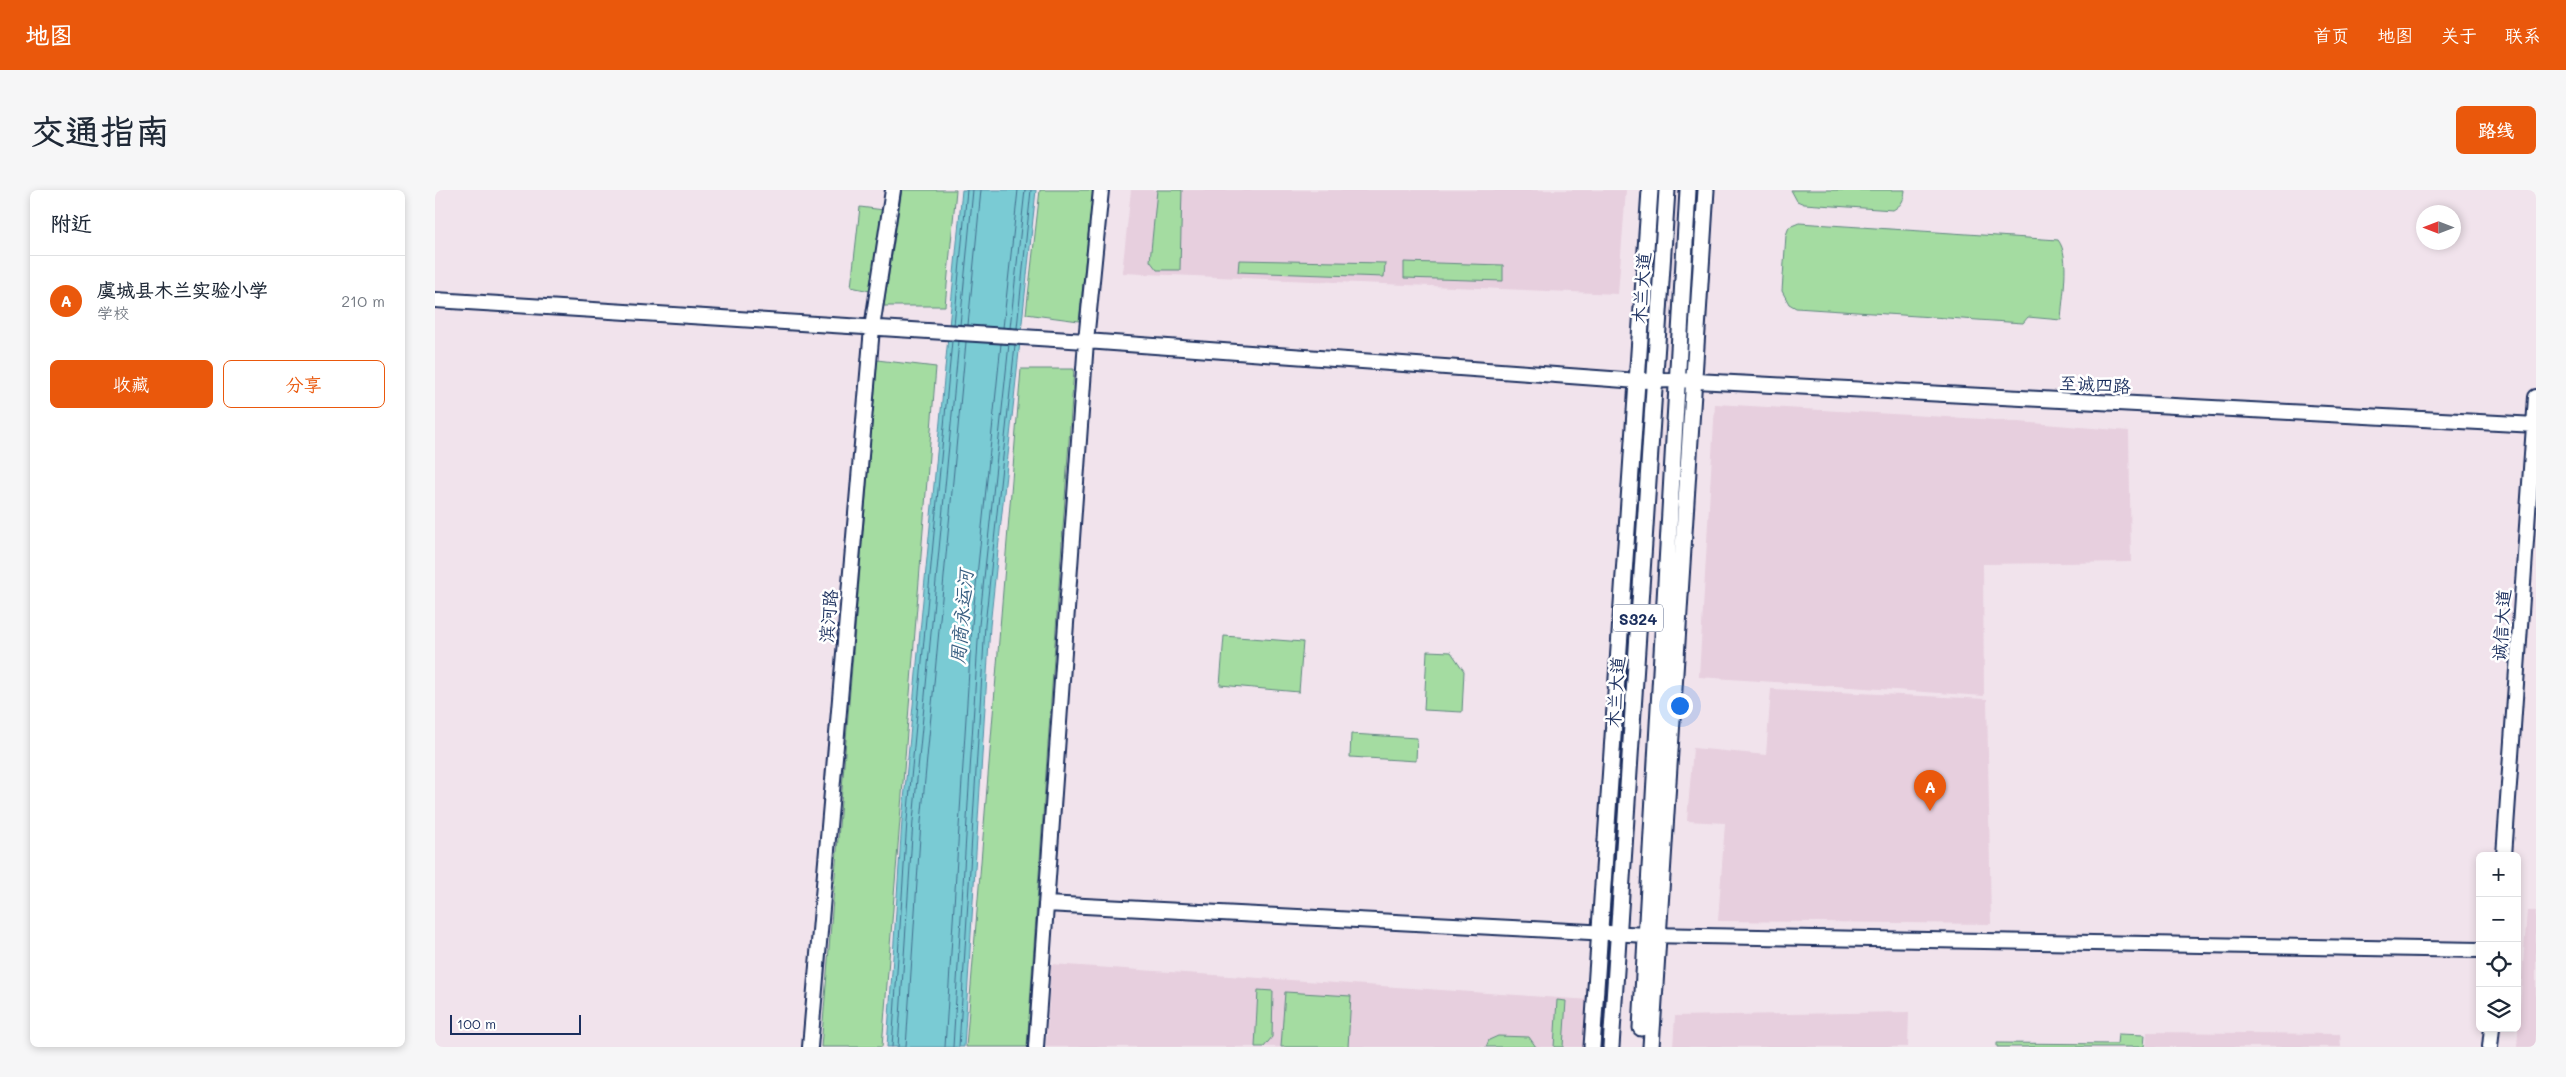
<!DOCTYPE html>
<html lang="zh">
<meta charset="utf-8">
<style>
body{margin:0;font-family:Mali,"LXGW WenKai TC",sans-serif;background:#f6f6f7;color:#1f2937}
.controls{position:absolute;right:15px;bottom:15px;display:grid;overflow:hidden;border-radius:8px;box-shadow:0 2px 8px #0003}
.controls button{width:45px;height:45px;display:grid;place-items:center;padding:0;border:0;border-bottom:1px solid #e0e1e3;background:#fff;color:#1f2937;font:25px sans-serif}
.compass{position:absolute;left:1981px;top:15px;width:45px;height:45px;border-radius:50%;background:#fff;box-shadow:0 2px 8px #0003;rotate:270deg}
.scale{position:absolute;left:15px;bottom:12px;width:131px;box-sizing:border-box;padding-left:5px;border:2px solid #1b2f5e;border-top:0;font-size:14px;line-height:18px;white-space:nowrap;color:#1b2f5e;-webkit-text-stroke:4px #fff;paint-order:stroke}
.you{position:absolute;left:1244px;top:515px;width:18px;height:18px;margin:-12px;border:4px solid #fff;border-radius:50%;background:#1a73e8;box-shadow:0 0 0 8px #1a73e833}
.badge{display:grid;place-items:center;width:32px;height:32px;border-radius:50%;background:#ea580c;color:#fff;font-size:16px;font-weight:700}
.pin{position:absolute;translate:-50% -41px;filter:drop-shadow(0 1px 2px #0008)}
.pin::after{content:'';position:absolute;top:26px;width:18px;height:15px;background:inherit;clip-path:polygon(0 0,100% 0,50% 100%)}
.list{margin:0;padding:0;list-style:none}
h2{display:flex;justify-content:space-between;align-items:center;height:65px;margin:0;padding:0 20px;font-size:21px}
h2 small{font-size:16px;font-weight:400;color:#747a83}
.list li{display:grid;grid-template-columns:32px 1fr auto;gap:15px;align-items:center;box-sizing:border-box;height:90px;padding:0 20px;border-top:1px solid #e0e1e3}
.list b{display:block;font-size:19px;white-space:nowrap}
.list p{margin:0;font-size:16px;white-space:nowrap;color:#747a83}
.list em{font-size:16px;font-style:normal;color:#747a83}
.actions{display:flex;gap:10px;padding:15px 20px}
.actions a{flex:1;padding:11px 0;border:1px solid #ea580c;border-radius:8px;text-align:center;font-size:18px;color:#ea580c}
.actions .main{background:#ea580c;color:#fff}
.icon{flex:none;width:28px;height:28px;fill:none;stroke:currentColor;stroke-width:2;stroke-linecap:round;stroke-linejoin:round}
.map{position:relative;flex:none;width:2101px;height:857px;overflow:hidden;border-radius:8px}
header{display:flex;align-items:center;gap:30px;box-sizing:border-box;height:70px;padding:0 25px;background:#ea580c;color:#fff}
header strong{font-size:24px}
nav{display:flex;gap:28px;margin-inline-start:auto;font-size:18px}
.intro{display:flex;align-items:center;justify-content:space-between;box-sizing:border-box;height:120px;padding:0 30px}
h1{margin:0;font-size:35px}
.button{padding:12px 22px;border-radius:8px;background:#ea580c;color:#fff;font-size:18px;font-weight:700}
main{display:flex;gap:30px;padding:0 30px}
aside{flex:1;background:#fff;border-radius:8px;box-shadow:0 2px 8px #0003}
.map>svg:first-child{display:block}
</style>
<header>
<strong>地图</strong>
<nav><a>首页</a><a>地图</a><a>关于</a><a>联系</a></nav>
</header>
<div class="intro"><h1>交通指南</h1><a class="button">路线</a></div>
<main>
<aside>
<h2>附近<small></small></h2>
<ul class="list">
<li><span class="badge">A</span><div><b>虞城县木兰实验小学</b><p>学校</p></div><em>210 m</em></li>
</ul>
<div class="actions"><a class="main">收藏</a><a>分享</a></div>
</aside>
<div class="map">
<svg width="2101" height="857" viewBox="0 0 2101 857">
<rect width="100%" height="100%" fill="#f1e3ec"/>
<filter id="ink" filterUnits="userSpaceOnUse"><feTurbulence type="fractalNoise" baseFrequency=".02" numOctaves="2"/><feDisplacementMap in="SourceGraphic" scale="10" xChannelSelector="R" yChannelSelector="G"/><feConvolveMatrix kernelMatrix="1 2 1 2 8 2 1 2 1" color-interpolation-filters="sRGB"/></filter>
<g filter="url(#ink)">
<!-- built -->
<path fill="#e7cfde" d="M696,0h495l-8,104 -496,-21z
M1280,214l267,15 147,12 2,131 -148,2 1,132 -285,-19z
M1336,499l216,10 4,225 -273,-3 7,-98 -38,-2 6,-73 73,7z
M2092,721h9v136h-19z
M616,774l540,36 -3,47h-542z
M1474,822l-1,35h-235l2,-31z
M1712,842l193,2 1,13h-195z"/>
<!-- green -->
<path fill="#a4dca1" stroke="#608680" d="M467,0h54l-11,116h-61z
M605,0h53l-14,131 -53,-7z
M722,0h25l-2,80h-23l-7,-9z
M1356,0h114c-1,10 -3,15 -12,20l-89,-6 -7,-3z
M425,17l24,3 -14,81 -19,-4z
M1364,33l259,17c13,16 4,59 3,80l-33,-3 -5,6 -227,-15 -7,-4 -7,-13 4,-56 3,-8z
M804,70l146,3 -1,14 -146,-5z
M969,72l99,3v16l-99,-3z
M442,170l59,7 -54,680h-61z
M586,179h53l-47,678h-61z
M789,446l79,6 -4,50 -79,-7z
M992,461l24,1 13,19 -2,41 -38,-2z
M916,544l66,4 -1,23 -66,-4z
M823,800l15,1 -1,46 -8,10h-9z
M850,802l66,4 -3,51h-67z
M1122,810l9,1 -3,46h-9z
M1683,844l27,1 -1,12h-147v-4l120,1z
M1063,846l31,1 7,10h-50l3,-7z"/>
<!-- water -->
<path fill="#7acbd4" stroke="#548da5" d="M527,0h74l-46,436 -26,421h-77l15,-226z"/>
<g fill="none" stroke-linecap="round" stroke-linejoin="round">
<!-- shore -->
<path stroke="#416d8d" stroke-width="1" d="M519,135l13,-135
M525,135l13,-135
M533,135l13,-135
M568,138l15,-138
M575,138l15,-138
M582,138l14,-138
M457,857l15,-226 45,-480
M463,857l15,-226 46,-480
M471,857l15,-225 45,-480
M510,857l27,-423 29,-280
M518,857l26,-422 30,-281
M524,857l26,-422 30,-280"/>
<defs>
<path id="secondary" d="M0,110l651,41 552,40 39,-1 859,45
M2069,666l32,-459
M611,714l601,31 833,15
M375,857l62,-719 21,-138
M601,857l50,-706 15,-151
M2055,857l2,-19"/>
<path id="primary" d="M1206,838l47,-838
M1157,857l58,-857
M1176,857l56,-857
M1216,857l55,-857"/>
</defs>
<!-- secondary casing -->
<use href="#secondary" stroke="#1b2f5e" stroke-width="18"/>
<!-- primary casing -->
<use href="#primary" stroke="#1b2f5e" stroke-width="19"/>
<!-- secondary -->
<use href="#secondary" stroke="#fff" stroke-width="14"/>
<!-- primary -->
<use href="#primary" stroke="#fff" stroke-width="15"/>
</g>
</g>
<g text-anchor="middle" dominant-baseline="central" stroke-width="5" stroke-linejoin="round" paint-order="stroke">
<!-- shield labels -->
<rect fill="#fff" stroke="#5f6d8e" stroke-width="1" x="1178" y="414.5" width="50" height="27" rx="4"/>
<g font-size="16" font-weight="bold" fill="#1b2f5e">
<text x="1203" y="428">S324</text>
</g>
<!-- street labels -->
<g font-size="18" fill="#1b2f5e" stroke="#fff">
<text transform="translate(1206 98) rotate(-86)">木兰大道</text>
<text transform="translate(1660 194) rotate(3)">至诚四路</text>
<text transform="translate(393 426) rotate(-85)">滨河路</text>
<text transform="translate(2066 435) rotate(-86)">诚信大道</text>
<text transform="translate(1180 502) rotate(-86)">木兰大道</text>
</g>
<!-- water labels -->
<g font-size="19" font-style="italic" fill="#385e81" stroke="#fff">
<text transform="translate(526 427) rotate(-85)">周商永运河</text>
</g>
</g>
</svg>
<div class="controls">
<button>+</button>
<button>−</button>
<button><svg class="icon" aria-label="locate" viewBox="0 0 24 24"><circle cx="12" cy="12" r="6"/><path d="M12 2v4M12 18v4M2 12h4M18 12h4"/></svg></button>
<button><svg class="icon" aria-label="layers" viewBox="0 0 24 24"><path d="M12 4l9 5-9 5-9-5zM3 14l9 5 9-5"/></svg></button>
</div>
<svg class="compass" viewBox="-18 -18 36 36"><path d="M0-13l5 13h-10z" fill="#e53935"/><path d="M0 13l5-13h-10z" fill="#747a83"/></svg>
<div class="scale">100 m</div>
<div class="you"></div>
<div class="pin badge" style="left:1495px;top:621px">A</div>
</div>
</main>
